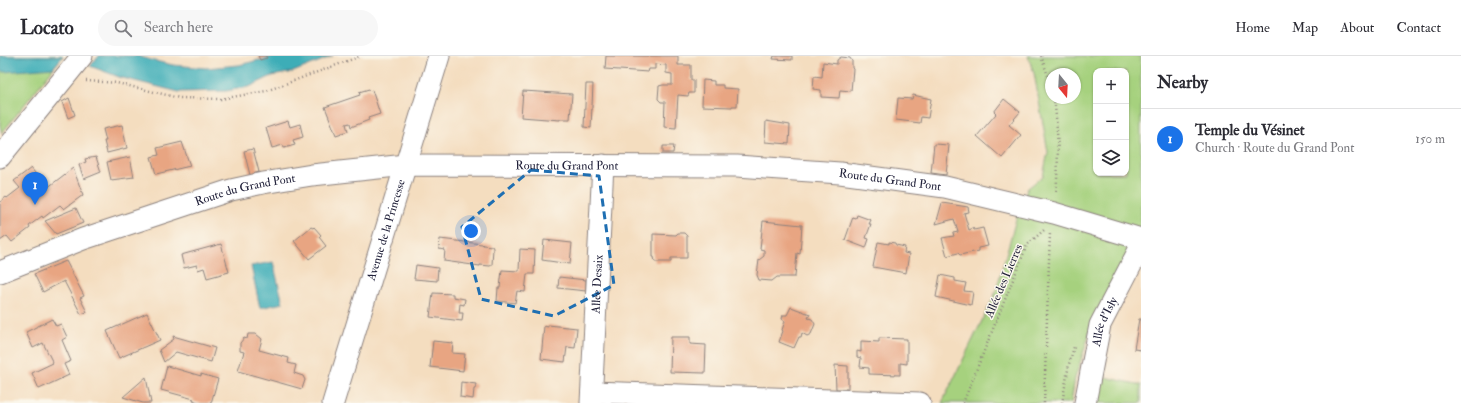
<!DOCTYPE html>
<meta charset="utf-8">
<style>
body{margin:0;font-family:"IM FELL Double Pica",serif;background:#f7f7f7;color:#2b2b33}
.controls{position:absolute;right:12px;top:12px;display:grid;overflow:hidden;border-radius:8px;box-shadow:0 1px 3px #0004}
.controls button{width:36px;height:36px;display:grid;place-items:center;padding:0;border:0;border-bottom:1px solid #e1e1e2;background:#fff;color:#2b2b33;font:20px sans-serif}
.compass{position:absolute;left:1045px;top:12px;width:36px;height:36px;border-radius:50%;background:#fff;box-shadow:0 1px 3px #0004;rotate:162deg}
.you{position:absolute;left:471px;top:175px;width:14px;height:14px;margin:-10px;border:3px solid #fff;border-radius:50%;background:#1a73e8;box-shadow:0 0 0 6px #1a73e833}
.badge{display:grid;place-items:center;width:26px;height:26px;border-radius:50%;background:#1a73e8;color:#fff;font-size:13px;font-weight:700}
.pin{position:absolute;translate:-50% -33px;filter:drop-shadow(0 1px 2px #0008)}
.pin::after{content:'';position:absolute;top:21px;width:14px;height:12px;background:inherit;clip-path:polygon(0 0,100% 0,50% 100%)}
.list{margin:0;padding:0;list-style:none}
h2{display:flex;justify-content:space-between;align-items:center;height:52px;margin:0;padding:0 16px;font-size:17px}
h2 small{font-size:13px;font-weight:400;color:#7c7c81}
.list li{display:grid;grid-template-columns:26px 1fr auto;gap:12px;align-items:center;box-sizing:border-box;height:60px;padding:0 16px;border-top:1px solid #e1e1e2}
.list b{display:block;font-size:15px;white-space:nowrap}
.list p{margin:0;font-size:13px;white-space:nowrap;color:#7c7c81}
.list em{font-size:13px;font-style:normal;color:#7c7c81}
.icon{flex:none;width:22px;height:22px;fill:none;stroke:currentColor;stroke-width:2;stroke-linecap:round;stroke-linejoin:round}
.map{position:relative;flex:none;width:1141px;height:347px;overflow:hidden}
header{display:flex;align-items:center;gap:24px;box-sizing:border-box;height:56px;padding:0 20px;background:#fff;border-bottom:1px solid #e1e1e2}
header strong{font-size:19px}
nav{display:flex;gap:22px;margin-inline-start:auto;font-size:14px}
.search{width:280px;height:36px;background:#f7f7f7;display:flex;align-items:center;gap:10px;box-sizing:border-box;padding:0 14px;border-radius:22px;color:#7c7c81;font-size:15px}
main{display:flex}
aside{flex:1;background:#fff}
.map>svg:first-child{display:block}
</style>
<header>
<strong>Locato</strong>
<div class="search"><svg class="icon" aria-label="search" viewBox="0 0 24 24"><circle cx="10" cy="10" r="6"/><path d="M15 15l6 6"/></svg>Search here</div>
<nav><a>Home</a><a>Map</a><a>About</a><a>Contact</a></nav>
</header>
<main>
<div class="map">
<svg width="1141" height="347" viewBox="0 0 1141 347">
<rect width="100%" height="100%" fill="#fbf7ec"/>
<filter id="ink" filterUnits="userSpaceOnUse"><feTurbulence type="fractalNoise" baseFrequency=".025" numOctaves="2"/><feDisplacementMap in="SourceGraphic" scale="8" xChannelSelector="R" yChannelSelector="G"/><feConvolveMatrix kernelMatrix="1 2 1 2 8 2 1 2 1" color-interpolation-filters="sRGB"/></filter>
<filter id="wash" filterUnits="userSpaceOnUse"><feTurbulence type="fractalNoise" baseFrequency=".012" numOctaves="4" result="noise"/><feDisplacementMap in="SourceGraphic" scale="16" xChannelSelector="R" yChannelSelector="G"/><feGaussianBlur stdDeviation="0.9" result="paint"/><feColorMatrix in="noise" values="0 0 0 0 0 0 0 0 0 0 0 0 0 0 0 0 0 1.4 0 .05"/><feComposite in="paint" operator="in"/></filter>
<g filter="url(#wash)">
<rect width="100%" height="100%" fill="#f4ddbf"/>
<!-- green -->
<path fill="#a6d17e" stroke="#647a5c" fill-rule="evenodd" d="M0,0h63l-61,77 -2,-7z
M1028,0h113v176l-48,91 -18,55 -4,25h-129l53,-109 25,-89 8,-17 15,-12 5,-24 -14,-79zM1096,15h30v102h-30zM1051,18h24v24h-24z
M1100,320l41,9v18h-45z"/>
<!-- water -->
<path fill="#3cadb7" stroke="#2f6879" d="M0,0h63l-10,12 -50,4 -3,-1z
M99,0h38l18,5 18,4 33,3 33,-3 36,-9h58l-40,16 -21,4 -23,11 -23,4 -47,1 -60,-15 -29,-11z
M273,206l10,41 -23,5 -9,-42z"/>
<g id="blocks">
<!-- building -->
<path fill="#e8a582" d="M258,0h8l1,2 -7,2z
M606,0h72v9h13v15h3v13h-5l-1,3 -10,-1 -2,33 -12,-1 1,-25h-4l-3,-3 1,-13 4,-1h9v-11l-6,-1v-8l-11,-1v5h-6l-1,3 -43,-3z
M774,0h18v4l-19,-1z
M841,1l9,1 2,3v7l1,1 -2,22 -11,-1 -1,8 -18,-1v-7l-8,-1 1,-13 8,1 1,-15 14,2v-4z
M703,24l11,1v4h9v3l15,1 -1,17h-5v1l-30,-1z
M586,28h7l-2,44 -7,-1z
M369,33l1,2 2,-1 8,24 -12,4 1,2 -18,7 -1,-4 -4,1 2,7 -12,4 -11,-28 35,-12 -1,-3z
M523,35l49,3 -2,25h-10v1l-39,-3z
M913,39l18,4 -3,19 -7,-1 -1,6 -24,-3 2,-22 14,1z
M69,42l6,17 -7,3 -6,-16z
M1004,43l16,13 -11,13 12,10 -19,23 -25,-22 19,-22 -2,-2z
M288,65l2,6 10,-3 3,13 -10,3 2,5 -11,3 -1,-3 -11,3 -6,-20z
M766,65l24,4 -1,19 -24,-2z
M122,69l5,23 -20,5 -3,-12h2l-3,-12z
M182,86l8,24 -34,8 -5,-17 8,-2 -2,-7z
M934,88l15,1 -3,30 -15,-2z
M663,90h11l-1,7h-10z
M253,93l6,23 -9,3 -6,-24z
M96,101l5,15 -17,7 -5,-14 7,-3 -1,-3z
M130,101l4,20 -23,3 -4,-18z
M31,112l16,20 26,-20 10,27 -19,14 -4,-4 -17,13 -1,-2 -13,10 1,2 -18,14 -5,-6 -7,5v-39l6,-5 1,1 13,-10 -6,-7z
M942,147l26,4 1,5 -5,1 5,17 4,-2 1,2 9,-2 5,18 -10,2v3l-18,4 -2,-2 -11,3 -5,-18 12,-2 -1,-3 5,-1 -4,-13 -18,5z
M76,152l7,15 -27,11 -11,-13z
M857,159l14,5 -2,4h2l-5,14 3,1 -3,9 -21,-8 8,-23 3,1z
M763,165l39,4 -2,29 -3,-1 -2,24h-18l-5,4 -13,-1 -2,-5 2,-15 5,-4v-6l-4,-1z
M311,171l2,1 1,-1 7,8 -2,2 7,9 -17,13 -15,-18z
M678,177h6l3,3v22h-16v4h-16l-1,-5h-1v-23l23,1z
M440,183l42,5 1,1 9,1 1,2 -1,17 -2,1 -10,-1v1l-36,-5 1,-11 -6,-1z
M544,184l28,3 -2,21 -28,-4z
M878,186l11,2v-2l6,1 1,2 9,2 -1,6 5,1 -3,19 -33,-6z
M221,188l8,28 -22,6 -3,-10 -6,2 -1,-5 -13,3 -3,-13z
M520,193l15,1 -1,24h-7l-2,18 -8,-1 -2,12 -18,-2 1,-13h2l2,-18 17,1z
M66,205l18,35 -4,2 7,14 -6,2 -17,-33 -21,11 -9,-18z
M416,209l22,3 -1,13 -23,-2z
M940,219l15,3v3l11,2 -2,8 9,1 -2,13 -35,-8z
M559,221l27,3v11l-28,-3z
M433,237l20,1v3l12,2 -1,6 -4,-1 -1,9h4l-1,8 -32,-4z
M791,251l19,7 -2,4 4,1 3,5 -4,10 -4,2 -5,-3 -1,4h-2l-5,11 -15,-6 4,-11 -1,-1 3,-9 -3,-2 1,-4h4z
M147,257l13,27 -41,18 -12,-27z
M52,263l4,7 5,-2 6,13 -5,3 9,21 -7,3 5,11 -30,14 -7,-16 21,-10 -10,-20 -10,5 -7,-16z
M1139,263h2v31l-7,-1z
M548,269l29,3 -2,20 -8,-1 -2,15 -24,-3 3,-33 4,1z
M248,278h8l6,5 -3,11 30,8 -1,5 8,2 -2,8 9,3 2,4 -3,9 -64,-18 6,-19 -4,-1v-8l4,-5 3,1z
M173,280l42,12 -4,14 -35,-10 -12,10 -5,-12 15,-11z
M671,281h19v7l16,1 -1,28 -35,-1z
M879,282l28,1v25l-7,-1v12l-31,-1v-6l-9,-1 1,-9 -4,-1v-6l4,1v-11l18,1z
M433,285l20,2 -1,10 13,1 -2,17 -33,-4z
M835,309l13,1v23h-12z
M167,310l34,10v-2l17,5 -7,24h-13l-5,-2 1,-2 -33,-9z
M146,321l5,26h-8l-20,-6z
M461,326l15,2 -1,5h-1l-1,10 -13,-2z"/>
</g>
</g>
<g filter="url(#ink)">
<use href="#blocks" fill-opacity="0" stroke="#8b807d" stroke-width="1"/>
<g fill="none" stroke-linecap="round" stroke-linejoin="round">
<defs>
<g id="minor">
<path d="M0,101l82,-101"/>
<path id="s1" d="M0,216l83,-33 148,-49 32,-7 49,-8 94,-10 331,1 103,7 105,14 109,26 87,26"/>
<path d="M592,336l328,11"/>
<path id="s2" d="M333,347l106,-347"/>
<path id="s3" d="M591,347l12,-238"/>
<path id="s4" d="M1085,347l15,-78 41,-79"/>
</g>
</defs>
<!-- minor casing -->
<use href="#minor" stroke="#8b807d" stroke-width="23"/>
<!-- path -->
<path stroke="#8b807d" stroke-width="2.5" stroke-dasharray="1 3" stroke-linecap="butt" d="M1041,0l10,28
M86,25l31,2 62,15 42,1 45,-8 95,-35
M1054,42c4,32 5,63 2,95
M963,347l64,-158 17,-15
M1044,347l6,-170
M1062,347l7,-39 5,-17"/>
<!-- minor -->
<use href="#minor" stroke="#fff" stroke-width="21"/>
</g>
</g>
<!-- marked area -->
<path fill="none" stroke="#1f6fb2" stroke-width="3" stroke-dasharray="8 5" stroke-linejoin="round" d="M531,114l68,6 15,109 -60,31 -73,-17 -19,-72z"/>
<g text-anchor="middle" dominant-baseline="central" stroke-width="3" stroke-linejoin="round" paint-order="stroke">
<!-- street labels -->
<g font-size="12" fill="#22223b" stroke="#fbf7ec">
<text stroke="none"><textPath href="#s1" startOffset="583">Route du Grand Pont</textPath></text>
<text stroke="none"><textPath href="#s1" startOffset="907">Route du Grand Pont</textPath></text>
<text stroke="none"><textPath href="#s1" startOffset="259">Route du Grand Pont</textPath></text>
<text stroke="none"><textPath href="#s2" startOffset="181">Avenue de la Princesse</textPath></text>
<text transform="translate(1004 225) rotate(-67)">Allée des Lierres</text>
<text stroke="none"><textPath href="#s3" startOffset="119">Allée Desaix</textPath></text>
<text stroke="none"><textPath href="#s4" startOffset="84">Allée d'Isly</textPath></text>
</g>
</g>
</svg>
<div class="controls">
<button>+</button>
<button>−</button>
<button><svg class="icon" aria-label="layers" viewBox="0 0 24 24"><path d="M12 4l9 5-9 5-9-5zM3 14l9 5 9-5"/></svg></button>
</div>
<svg class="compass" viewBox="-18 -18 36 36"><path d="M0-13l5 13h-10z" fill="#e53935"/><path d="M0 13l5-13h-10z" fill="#7c7c81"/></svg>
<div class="you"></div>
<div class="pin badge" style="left:35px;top:149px">1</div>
</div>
<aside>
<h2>Nearby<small></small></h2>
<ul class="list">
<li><span class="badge">1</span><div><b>Temple du Vésinet</b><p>Church · Route du Grand Pont</p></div><em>150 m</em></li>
</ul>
</aside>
</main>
